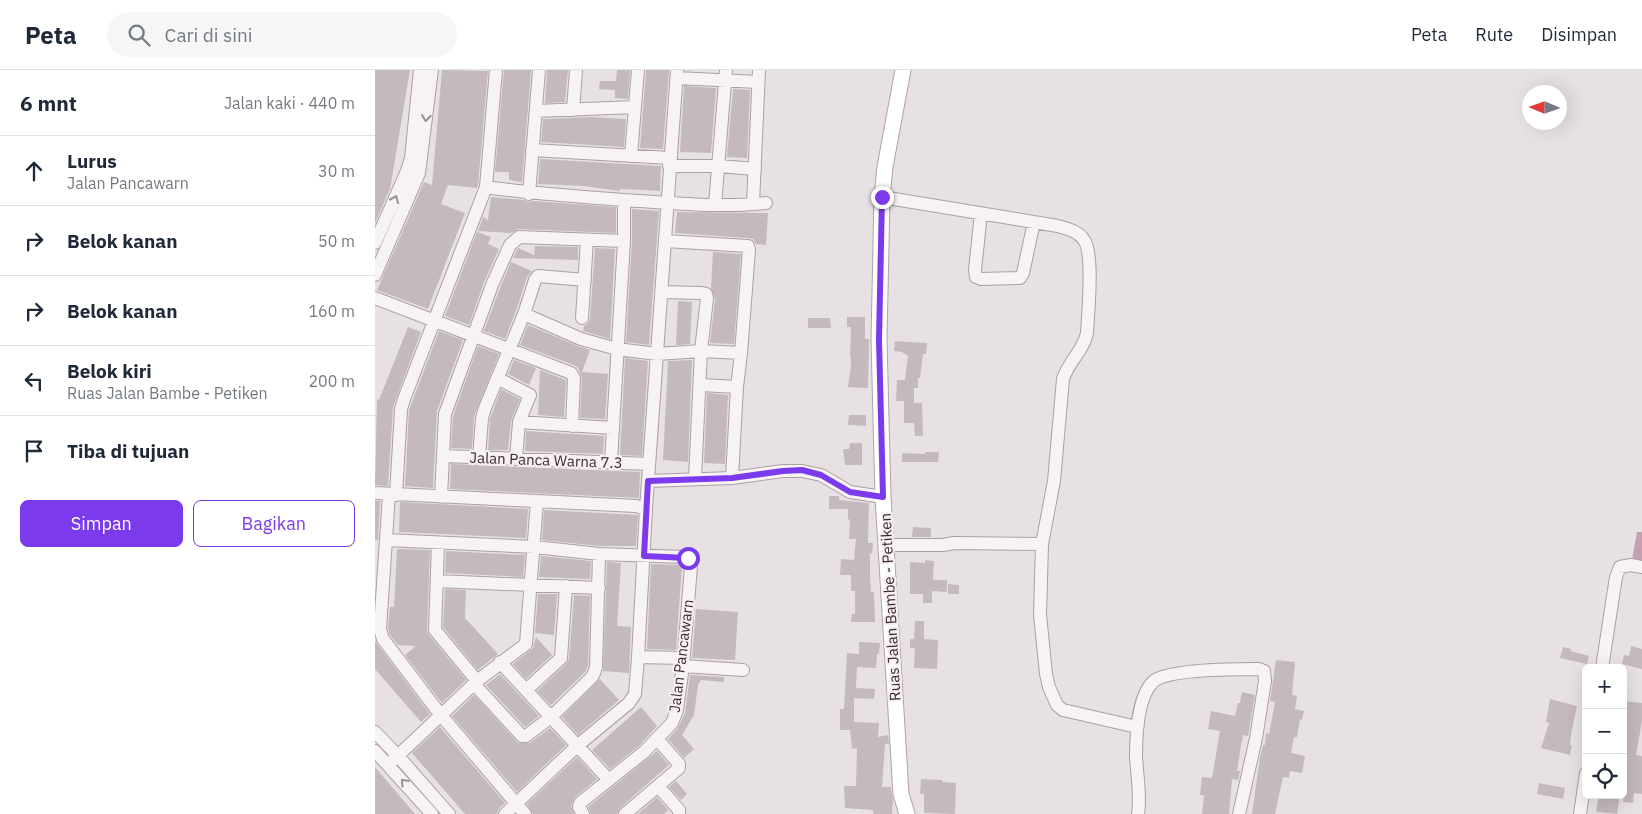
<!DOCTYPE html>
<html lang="id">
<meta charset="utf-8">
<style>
body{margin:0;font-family:"IBM Plex Sans",sans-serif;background:#f6f6f7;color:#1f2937}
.controls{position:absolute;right:15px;bottom:15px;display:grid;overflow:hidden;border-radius:8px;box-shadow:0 5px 20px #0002}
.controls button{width:45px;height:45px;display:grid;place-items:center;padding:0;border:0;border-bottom:1px solid #e0e1e3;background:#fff;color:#1f2937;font:25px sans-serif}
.compass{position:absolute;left:1147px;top:15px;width:45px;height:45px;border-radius:50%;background:#fff;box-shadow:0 5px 20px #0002;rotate:272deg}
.stop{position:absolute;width:15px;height:15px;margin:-11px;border:4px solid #7c3aed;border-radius:50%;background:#fff}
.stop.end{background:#7c3aed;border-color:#fff;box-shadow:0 1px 5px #0008}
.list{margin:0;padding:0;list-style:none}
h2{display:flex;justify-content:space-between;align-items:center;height:65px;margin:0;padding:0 20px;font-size:21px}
h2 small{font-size:16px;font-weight:400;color:#747a83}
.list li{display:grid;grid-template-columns:32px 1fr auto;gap:15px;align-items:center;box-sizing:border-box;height:70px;padding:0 20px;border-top:1px solid #e0e1e3}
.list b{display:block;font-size:19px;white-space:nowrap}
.list p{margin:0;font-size:16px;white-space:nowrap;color:#747a83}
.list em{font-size:16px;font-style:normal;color:#747a83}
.actions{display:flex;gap:10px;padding:15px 20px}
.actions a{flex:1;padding:11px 0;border:1px solid #7c3aed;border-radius:8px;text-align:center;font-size:18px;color:#7c3aed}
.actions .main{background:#7c3aed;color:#fff}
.icon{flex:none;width:28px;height:28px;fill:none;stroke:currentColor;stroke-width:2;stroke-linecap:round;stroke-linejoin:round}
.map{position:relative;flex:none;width:1267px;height:744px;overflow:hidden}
header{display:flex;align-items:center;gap:30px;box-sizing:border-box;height:70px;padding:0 25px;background:#fff;border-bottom:1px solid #e0e1e3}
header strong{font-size:24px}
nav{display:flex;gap:28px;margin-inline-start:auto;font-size:18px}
.search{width:350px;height:45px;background:#f6f6f7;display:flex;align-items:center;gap:12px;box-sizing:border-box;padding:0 18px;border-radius:28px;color:#747a83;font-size:19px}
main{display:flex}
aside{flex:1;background:#fff}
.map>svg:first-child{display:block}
</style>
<header>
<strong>Peta</strong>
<div class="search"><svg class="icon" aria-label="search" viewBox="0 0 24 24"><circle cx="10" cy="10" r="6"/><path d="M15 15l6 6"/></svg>Cari di sini</div>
<nav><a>Peta</a><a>Rute</a><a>Disimpan</a></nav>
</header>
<main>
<aside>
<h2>6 mnt<small>Jalan kaki · 440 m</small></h2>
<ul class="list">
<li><svg class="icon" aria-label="ahead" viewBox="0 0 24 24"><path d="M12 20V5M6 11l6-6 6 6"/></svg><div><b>Lurus</b><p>Jalan Pancawarn</p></div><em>30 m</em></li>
<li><svg class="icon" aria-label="right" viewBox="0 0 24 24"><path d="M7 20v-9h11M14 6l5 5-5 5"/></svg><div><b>Belok kanan</b></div><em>50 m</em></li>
<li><svg class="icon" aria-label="right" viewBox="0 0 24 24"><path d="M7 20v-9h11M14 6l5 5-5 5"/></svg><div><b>Belok kanan</b></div><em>160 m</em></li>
<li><svg class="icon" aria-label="left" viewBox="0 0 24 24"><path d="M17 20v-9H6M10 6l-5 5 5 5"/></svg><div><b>Belok kiri</b><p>Ruas Jalan Bambe - Petiken</p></div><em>200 m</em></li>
<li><svg class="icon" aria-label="arrive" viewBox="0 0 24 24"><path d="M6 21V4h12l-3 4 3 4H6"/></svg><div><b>Tiba di tujuan</b></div></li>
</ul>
<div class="actions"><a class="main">Simpan</a><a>Bagikan</a></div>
</aside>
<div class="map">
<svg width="1267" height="744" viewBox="0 0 1267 744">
<rect width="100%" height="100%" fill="#e8e1e4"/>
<!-- water -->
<path fill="#c4a0b1" d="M1262,462h5v35l-11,-2z"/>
<!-- building -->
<path fill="#c4b9bd" d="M0,0h35l-20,119 -15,34z
M67,0l46,1 -10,114 -1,3 -29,-3 -7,19 24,9 -37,96 -51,-19 47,-108 8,3z
M129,0h27l-9,112 -13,-2v-8h-14z
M172,0h21l-3,32 -20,1z
M242,0h13l-2,29 -13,-1v-8l-16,-1 1,-8h16z
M271,0h23l-6,79 -23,-1z
M309,16l32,2 -5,65 -31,-1z
M358,19l17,1 -3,68 -20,-1z
M216,47l35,2 -2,28 -83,-5 2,-23z
M165,89l121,7 -1,25 -37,-2h-3v2l-36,-5 -46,-2z
M116,127l33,3 4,2 5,-1 83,6v26l-97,-4 -8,4 -33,-2 5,-14 5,3z
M257,139l27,2 -10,134 -23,-3 6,-101z
M302,142l91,1 -2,32 -10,-1 -3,-5 -5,-1 -73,-5z
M102,162l14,5 -3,7 11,5 -15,33 -15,43 -24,-9z
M160,176l43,1v13l-65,-2 5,-10 16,7z
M220,178l20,1 -5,90 -27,-8 1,-5 4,-3 2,-4z
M338,182l28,2 -7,90 -24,-1 5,-44 -4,-11z
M136,192l21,9 -5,6 -11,34 -11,28 -21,-8 16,-43z
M303,231l14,1 -2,42 -14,1z
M472,247h18v22h4l-1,49 -20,-1 3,-21v-9h-1l1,-30h-4z
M433,248h22l1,10h-23z
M153,255l50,21 12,4 -8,22 26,2 -3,45 -25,-1 2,-40 -4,-10 -4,-3 -54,-20z
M33,257l13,5 -28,75 -5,79 -13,-1 2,-86 2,1z
M64,261l24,9 -26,71 -4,77 -28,-2 4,-76z
M520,271l32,2 -1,11h-3l-3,24h-2v10h-4v15h8l1,33h-8l-1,-13h-10v-22h-8l1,-21h8l3,-24 -6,-4 -8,-1z
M103,276l21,8 -25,62 -2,33 -21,-1 2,-32z
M250,288l23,3 -6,95 -22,-1z
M139,290l22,8 -7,17 -21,-11z
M317,290l-4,102 -25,-2 5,-99z
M165,300l26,10 -2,37 -26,-2z
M126,319l19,10 -9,22 -3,29h-20l2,-31z
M332,323l21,2 -3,69 -21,-1z
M474,345h17v11l-18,-1z
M151,361l78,5 -1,18 -78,-3z
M475,373h12v22h-17l-2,-16h6z
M550,382h14l-1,10h-36v-9l23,1z
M76,394l189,8 -1,26 -189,-9z
M454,426h10v4l30,3 -1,40h5l-1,11 -2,-1v22l1,17h3l1,30h-24l1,-8h3v-23h-4v-16h-11l1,-16 13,1 2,-21h-7l1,-19 -2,-1v-10h-19z
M0,431h5l-2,39h-3z
M25,432l128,7 -2,29 -127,-6z
M169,440l94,5 -2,31h-36l-58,-6z
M538,457l18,1v9h-19z
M22,479l33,1 -3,80 2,5 37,45 -24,23 -37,-48 11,-9 -18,-1 -8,-10 -2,-7 2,-21h4z
M71,481l79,4 -2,22 -78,-4z
M166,486l50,5 -1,18 -51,-2z
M550,490l9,1 -1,19h14v12l-15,-1v12h-9v-9h-13v-32l15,1z
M232,492l14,1 -4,63 14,1 -2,46 -26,-2z
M276,494l31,1 -6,85 -29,-1z
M573,514l11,1v9h-11z
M70,519l21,1 -1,28 33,36 -20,16 -35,-43z
M163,524h19l-3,41 -19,-2z
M199,525l16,1 -2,70 -3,6 -34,33 -14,-14 29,-27 3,-5z
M321,539l42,3 -3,48 -43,-2z
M540,551h9v18l14,1 -1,29 -23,-1 1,-20h-5v-9h4z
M161,567l16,18 -26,24 -13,-15 20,-16z
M0,571l55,73 -9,8 -46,-53z
M484,572l21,1 -1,11h-2l-1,14 -19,-1 -1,21 19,1 -1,10 -20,-1v24l25,1 -1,14 10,-2 1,9h-4l-3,43h9l2,13 -1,14h-19v-4l-28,-2 -1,-22h12l1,-38 -5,1 -2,-19h-10v-21h4l3,-56 12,1z
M1256,576l11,3v20l-20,-5 2,-9 5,1z
M1188,577l8,2 -1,2 19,5 -2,8 -27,-6z
M901,590l19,2 -3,33 5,1 -2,13 9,2 -2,9 -2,-1 -3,18h-3l-3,16 14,3 -3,17 -12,-2 -1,7 -6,-1 -8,37h-23l8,-57 3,-12h2l1,-12 3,1 6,-32 -5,-1z
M125,604l39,42 -14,11 -39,-42z
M315,605l34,2v5l-23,-2 -3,5 -4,30 -12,20 12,14 -10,9 -16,-19 10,-11 7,-15z
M225,609l19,21 -41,35 -16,-18z
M867,622l13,3 -7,41 -5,-1 -2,11 -4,25h3l-2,9 -6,-1 -3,35h-27l2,-19h-4l2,-18 10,1 8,-47 -12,-2 3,-18 24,5 3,-13h2z
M99,625l44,48h12l20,-15 16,17 -49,47 -65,-76z
M1175,629l27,7 -6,29 -1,10h2l-2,10 -29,-7 8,-25 -3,-1z
M1248,631l19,2v18l-6,34 6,1v38l-8,-1 -1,10 -10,-1z
M266,637l16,19 -18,20 -29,23 -18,-19z
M65,657l65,76 -6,5 -2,6h-32l-53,-61z
M282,681l12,14 -49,43 -3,6h-26l-3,-7z
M202,687l20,22 -22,18 -4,9 3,8h-41l-6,-10z
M0,697l23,27 17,20h-40z
M546,709l21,1v2l14,1 -1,31 -31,-1v-19h-4z
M301,711l11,13 -6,6 -12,-13z
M1164,713l26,5 -2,11 -26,-5z
M1224,725h21l-3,19 -21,-2z
M282,727l11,13 -4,4h-26z"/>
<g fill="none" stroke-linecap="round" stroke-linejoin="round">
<defs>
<path id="minor" d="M302,8l81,4
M198,40l3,-40
M161,41l99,-4
M157,80l138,8
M256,86l7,-86
M294,96h50l36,3
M111,117c46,7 92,9 138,13 47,3 94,8 142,3
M154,124l10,-124
M507,127l176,29c10,3 20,5 26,14 10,13 4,74 3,93 -3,17 -19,29 -24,46l-9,102 -12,63 -2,71 6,59 3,13 8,18 6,5 74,17
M378,134l6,-134
M340,135l11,-135
M606,143l-6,57 1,7 5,2 39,-1 3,-5 11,-51
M290,171l83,5 1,4 -8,103
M0,173l32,-72 4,-13 9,-88
M0,205l44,-102 13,-103
M286,222l41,1 4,1 1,4 -6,53 -6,127
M0,228l196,75 3,5 -2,48
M149,244l11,-34 3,-4 47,4
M207,248l5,-78
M122,308l33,17 -11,27 -3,36
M326,315l36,2
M144,352l94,6
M68,386l206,8
M104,388l3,-40 3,-10 39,-94 57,25 36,10 40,5 44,-3 40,2 -4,34 -5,91
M236,392l13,-221v-41
M273,411l84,-3 51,-7h19l19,4 29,17 33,5
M0,423l261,13 10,3
M14,424l-9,135 3,10 57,75 85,100
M21,425l5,-86 3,-10 82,-212 10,-117
M66,427l4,-83 47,-129 18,-40 9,-8 105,4
M11,470l149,7 64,7 86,3 4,2 2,7 -8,100 -6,44 -5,13 -28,29 -64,51 -1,4 4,7
M63,474l-3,86 42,51
M511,475h57l11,-2 88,1
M62,511l162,7
M263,587l45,1
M125,592l109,118
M308,596l60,4
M1227,598l14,-91 4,-10 11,-2 11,2
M99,614l48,52h4l25,-19 41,-40 2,-4 2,-6 3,-113
M151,620l35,-32 5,-72
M0,662l23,24 51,58
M0,681l57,63
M13,695l89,-84 49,-37 11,-143
M283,716l21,24v4
M130,744l72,-68 52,-43 6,-9 3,-37 8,-148 31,-439
M250,744l54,-46v-4l-22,-25
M763,744c3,-18 -1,-39 -2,-57 0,-21 1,-61 18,-76 15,-12 85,-12 105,-12l5,2 1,10 -9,57 -17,76
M1205,744l6,-41"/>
<path id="major" d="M528,0l-18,97 -3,30 -3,143 4,157 18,297 6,20"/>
</defs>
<!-- minor casing -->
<use href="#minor" stroke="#ab9fa4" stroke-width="14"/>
<!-- major casing -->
<use href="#major" stroke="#b2a2a8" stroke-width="17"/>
<!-- minor -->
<use href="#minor" stroke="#f7f3f4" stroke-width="12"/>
<!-- major -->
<use href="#major" stroke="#fff" stroke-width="15"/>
</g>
<!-- one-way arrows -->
<defs><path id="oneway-chevron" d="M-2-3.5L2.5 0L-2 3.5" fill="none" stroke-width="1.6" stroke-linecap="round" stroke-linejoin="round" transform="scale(1.25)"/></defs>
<g stroke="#9a8f93">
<use href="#oneway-chevron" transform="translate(51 48) rotate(97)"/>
<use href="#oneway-chevron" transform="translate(20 129) rotate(-66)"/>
<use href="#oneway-chevron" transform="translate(29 712) rotate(-132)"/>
</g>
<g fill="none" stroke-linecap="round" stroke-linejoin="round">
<!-- route -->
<path stroke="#7c3aed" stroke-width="6" d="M313,488l-44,-2 4,-75 84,-3 51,-7 19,-1 19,5 29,17 33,5 -4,-157 3,-143"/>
</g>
<g text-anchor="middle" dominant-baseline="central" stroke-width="4.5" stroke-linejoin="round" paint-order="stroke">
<!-- street labels -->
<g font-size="15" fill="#3e2b32" stroke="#f6f0f3">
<text transform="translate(171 390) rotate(2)">Jalan Panca Warna 7.3</text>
<text transform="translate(515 537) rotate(-93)">Ruas Jalan Bambe - Petiken</text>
<text transform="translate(306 586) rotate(-83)">Jalan Pancawarn</text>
</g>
</g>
</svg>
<div class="controls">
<button>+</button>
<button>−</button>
<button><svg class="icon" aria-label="locate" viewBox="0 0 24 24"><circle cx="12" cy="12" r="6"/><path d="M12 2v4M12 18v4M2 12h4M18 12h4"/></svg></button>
</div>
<svg class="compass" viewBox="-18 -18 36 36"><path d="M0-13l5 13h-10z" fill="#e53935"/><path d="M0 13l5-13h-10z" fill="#747a83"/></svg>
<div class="stop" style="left:313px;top:488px"></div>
<div class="stop end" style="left:507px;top:127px"></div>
</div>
</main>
